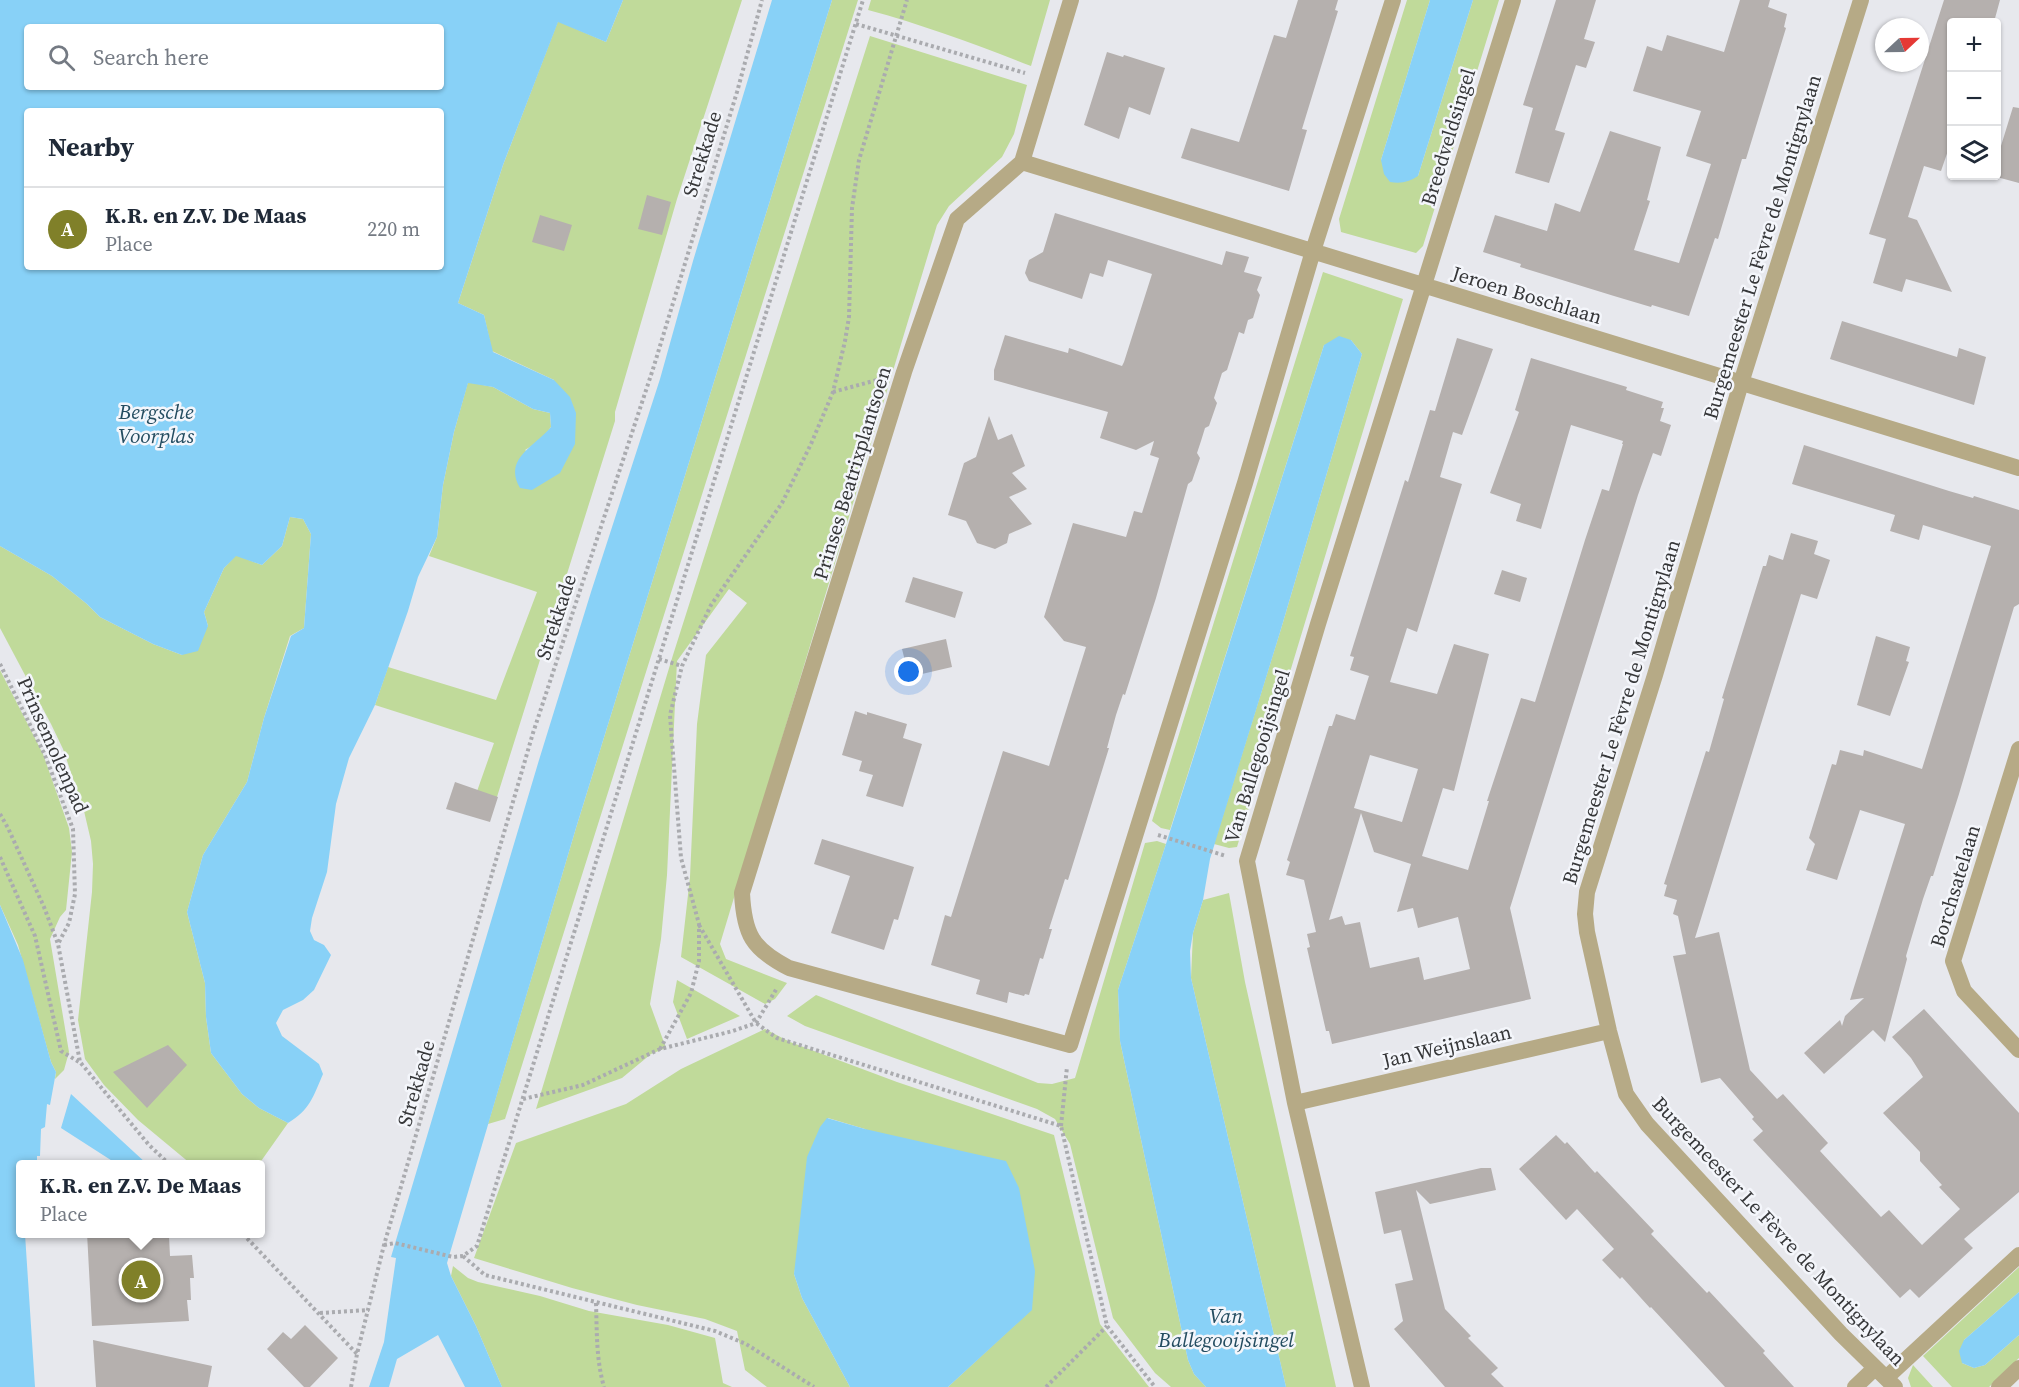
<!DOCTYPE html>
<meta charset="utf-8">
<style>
body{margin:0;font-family:"Source Serif 4",serif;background:#f2f2f3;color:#1f2937}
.controls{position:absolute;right:18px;top:18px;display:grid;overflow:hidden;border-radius:6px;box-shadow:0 2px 4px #0004}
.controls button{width:54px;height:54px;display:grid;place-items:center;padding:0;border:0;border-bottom:2px solid #e0e1e3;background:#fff;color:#1f2937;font:30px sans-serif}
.compass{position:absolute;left:1875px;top:18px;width:54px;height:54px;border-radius:50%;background:#fff;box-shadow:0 2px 4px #0004;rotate:68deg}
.you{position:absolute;left:909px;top:672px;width:21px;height:21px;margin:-15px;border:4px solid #fff;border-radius:50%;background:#1a73e8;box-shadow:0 0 0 9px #1a73e833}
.badge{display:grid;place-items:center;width:39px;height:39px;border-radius:50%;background:#808029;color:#fff;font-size:20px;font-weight:700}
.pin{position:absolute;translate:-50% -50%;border:3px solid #fff;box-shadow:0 2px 6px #0006}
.popup{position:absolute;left:16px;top:1160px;width:249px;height:78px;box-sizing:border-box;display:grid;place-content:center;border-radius:6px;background:#fff;filter:drop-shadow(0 2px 4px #0005);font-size:20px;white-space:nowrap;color:#747a83}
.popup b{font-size:22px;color:#1f2937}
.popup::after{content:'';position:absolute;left:50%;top:100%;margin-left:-12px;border:12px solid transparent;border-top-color:#fff}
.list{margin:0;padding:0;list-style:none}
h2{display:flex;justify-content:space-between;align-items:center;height:78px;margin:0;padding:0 24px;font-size:26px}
h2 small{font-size:20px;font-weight:400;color:#747a83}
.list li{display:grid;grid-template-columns:39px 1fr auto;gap:18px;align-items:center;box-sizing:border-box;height:84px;padding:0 24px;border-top:2px solid #e0e1e3}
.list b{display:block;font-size:22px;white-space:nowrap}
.list p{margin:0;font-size:20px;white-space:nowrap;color:#747a83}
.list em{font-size:20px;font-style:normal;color:#747a83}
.icon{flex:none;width:33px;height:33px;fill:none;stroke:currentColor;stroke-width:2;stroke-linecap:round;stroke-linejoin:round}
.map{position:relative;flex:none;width:2019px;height:1387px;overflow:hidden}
.search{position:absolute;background:#fff;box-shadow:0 2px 4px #0004;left:24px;top:24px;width:420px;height:66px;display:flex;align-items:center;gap:15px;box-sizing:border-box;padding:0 21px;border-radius:6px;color:#747a83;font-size:22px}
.panel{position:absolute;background:#fff;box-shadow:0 2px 4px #0004;left:24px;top:108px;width:420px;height:162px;border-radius:6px}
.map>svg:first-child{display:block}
</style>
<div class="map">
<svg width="2019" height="1387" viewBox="0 0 2019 1387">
<rect width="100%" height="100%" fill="#e7e8ed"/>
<!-- green -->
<path fill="#c0da9a" d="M623,0h119l-65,199 -62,213v9l-124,395 -16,-19 19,-54 -119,-38 13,-38 108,33 41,-108 -108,-36 8,-19 6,-52 11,-53 14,-50 25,5 40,22 17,4 1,14 -11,14 -15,9 35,23 -6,-93 -62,-29 -8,-36 -26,-12 45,-138 55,-144 48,21z
M832,0h26l-353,1119 -17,5 88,-296z
M871,0h179l-19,66c-54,-21 -107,-41 -163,-56z
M1407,0h23l-49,160 37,16 55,-176h26l-76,246 -7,7 -75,-21 -2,-13z
M870,36l157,49 -13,49 -12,23 -53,49 -12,19 -217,719 6,15 61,24 -12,16 -10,5 -84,-47 9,-80 7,-153 9,-69 41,-52 -18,-14 -52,72 -10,214 -6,64 -11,65 16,44 -15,6 -29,24 -86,31 137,-454z
M1323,272l80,27 -166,548 -8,1 -15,-4 67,-215 81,-275 -11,-14 -27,5 -154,485 -9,-2 -9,-7z
M290,517l13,2 8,15 -7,94 -14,8 -26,82 -17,64 -44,73 -16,57 18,71 1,34 5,36 31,41 17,14 29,15 -29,41h-68l-53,-44 -34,-35 -19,-26 -7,-39 14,-128 1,-28 -2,-23 -7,-30 -21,-62 -12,-25 -51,-96v-82l52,30 35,28 13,13 53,27 29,11 26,-29 -4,-14 20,-44 12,-13 26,10 20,-19z
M0,670l43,84 26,74 3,24 -6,58 -6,7 -10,22 19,113 -5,18 -9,9 1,-7 -5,-10 -33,-117 -18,-40z
M1157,841l9,3 -48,146 2,51 68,319 6,14 12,13h-35l-16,-14 -42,-55 -43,-174 -15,-25 -18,-10 -232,-83 -18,-10 29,-21 222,88 14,1 23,-6 70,-235z
M1229,893l16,89 91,405h-50l-95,-409 2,-45 10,-33z
M677,980l63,36 -53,23 -14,-37z
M765,1029l25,13 107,40 157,53 46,189 49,63h-201l84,-78 -167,-180 -37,-11 -34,156 8,24 48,89h-83l-22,-17 -8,-39 -32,-12 -68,-14 -65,-17 -98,-30 42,-115 110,-39 55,-35z
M453,1266l15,12 10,4 62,14 49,15 79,14 47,13 8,45 9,4h-230l-26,-61 -25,-50z
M2019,1267v25l-55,48 -2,23 12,5 11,-3 34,-30v23l-30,29h-37l-29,-31z
M1913,1365l20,22h-22l-3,-9z"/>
<!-- water -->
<path fill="#88d1f7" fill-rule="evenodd" d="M0,0h623l-17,42 -48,-20 -55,143 -45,138 26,12 9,37 61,28 16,17 6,16 -1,31 -15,29 -28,17 -12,-2c-17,-29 14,-41 31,-61l-1,-14 -17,-4 -40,-22 -25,-4 -14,49 -11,53 -6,52 -19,40 -10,34 -33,94 -26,53 -13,46 -9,68 -15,46 -2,13 4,9 10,5 7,10 -17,35 -11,10 -20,10 -7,13 6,13 37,28 4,10c-10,23 -13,36 -35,49l-29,-15 -17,-14 -31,-41 -5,-36 -1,-34 -18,-71 16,-57 44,-73 17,-64 27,-82 13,-8 7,-94 -8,-15 -13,-2 -8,29 -20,19 -26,-9 -12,12 -20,44 4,14 -10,25 -16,4 -29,-11 -53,-27 -13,-13 -35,-28 -52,-30zM27,27h414v60h-414zM27,111h414v156h-414z
M772,0h60l-256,828 -129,435 4,13 25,50 26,61h-37l-27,-52 -41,24 -8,28h-20l15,-45 12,-84 -5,-1 148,-497 52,-168 69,-213 33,-118z
M1430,0h43l-55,176c-9,6 -17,8 -28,6l-6,-8 -3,-14z
M1339,336l12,4 11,14 -81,275 -71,230 -7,41 -10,33 -3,18 1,27 95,409h-80l-12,-13 -6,-14 -68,-319 -2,-51 48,-146 158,-499z
M0,905l23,55 28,102 5,10 -6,33 -3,-1 -2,23 -4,2 -1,27h-3v8h-16v70h4l10,153h-35z
M71,1094l76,70h-30l-56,-36z
M827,1118l38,11 141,32 13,27 16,83 -3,39 -84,77h-98l-48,-89 -8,-24 13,-117 13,-30z
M2019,1292v43l-34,30 -11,3 -12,-5 -3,-12 5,-11z"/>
<!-- building -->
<path fill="#b5b0ae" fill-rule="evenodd" d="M1298,0h40l-3,10 3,1 -36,118 5,1 -18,61 -108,-33 10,-30 48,14 35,-107 12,3z
M1556,0h40l-12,39 11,3 -9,26 -10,-3 -21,65 10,3 -16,50 -34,-10 18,-65 -10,-3z
M1740,0h30l-2,7 19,7 -3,13 2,1 -40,131h-4l-24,80 -3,-1 -26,78 -37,-11 -1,2 -37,-11 -94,-29 1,-3 -38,-12 12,-37 52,16 8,-28 25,9 30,-81 51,16 -14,53 3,1 -16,49 45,13 32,-99 -25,-8 15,-45 -68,-20 14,-45 15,5 5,-16 57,17z
M1944,0h56l-6,22h-42v117l-11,32 -17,-5 -16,51 9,3 35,72 -46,-13 -4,13 -29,-9 13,-44 -17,-5z
M1107,52l16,5 1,-2 41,13 -15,47 -21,-8 -10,32 -35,-14z
M2013,107l6,1v75l-26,-7h3v-14z
M647,195l24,7 -9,33 -24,-6z
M1055,213l167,52 4,-14 23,6 -5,15 18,5 -5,13 3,5 -7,23 -5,2 -4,14 -5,-2 -12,38 -5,3 -8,25 3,5 -8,23 -4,2 -4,13 -4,12 3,5 -8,23 -4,3 -32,114 -31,97 -2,-1 -7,21 -9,33h2l-41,132 -3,-1 -16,50h3l-9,30 -3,-1 -11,37 -4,-1 -1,2 -15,-4 -2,11 -31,-9 4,-14 -49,-15 14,-50 6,2 52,-166 46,15 12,-39 25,-80 -22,-6 -20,-24 29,-94 53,14 8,-26 8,2 17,-55 -9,-3 4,-14 -18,9 -36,-12 8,-26 -114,-32v-10l11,-35 63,18 1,-5 53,18 2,-4 28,-88 -44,-14 -5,17 -13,-4 -8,26 -53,-18 -4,-8 4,-13 14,-8z
M540,215l32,10 -8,26 -32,-9z
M1842,321l115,36 2,-9 27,9 -12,48 -144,-46z
M1457,338l36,11 -31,86 -9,-3 -13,45 22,7 -45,148 -10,-4 -17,54 47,12 17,-50 35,10 -35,137 -11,-3 -21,68 46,14 21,-69h-2l34,-103 14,4 50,-162 17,-51 7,2 14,-47h-1l1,-3 -52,-16 -30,104 -25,-8 5,-17 -31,-11 29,-81 -4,-2 16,-52 96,29 -1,3 37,12 -2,6h3l-4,13 11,4 -10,31 -8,-3 -15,42 -128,413 21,91 -199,45 -3,-13h-3l-19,-83 3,-1 -3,-13 9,-2 -12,-52 -18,-5 4,-13 -3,-2 42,-134h3l4,-12 19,6 14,-44 -19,-6 4,-13 -4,-1 55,-176 3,2 22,-72 5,1zM1370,755l48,14 -16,53 -48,-14zM1361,813l13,39 37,12 -14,48 16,-4 5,20 40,-11 12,52 -46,11 -5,-23 -49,11 -10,-46 -15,3 -3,-9 -13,4z
M989,416l9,24 14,-6 13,32 -13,7 15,16 -18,8 23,27 -23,10 -2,9 -12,6 -18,-6 -11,-22 -18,-6 16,-52 12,-6z
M1804,445l145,46 24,7 1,-2 45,14v94l-5,3 -3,10 -52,177 -26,82h-2l-8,23 -17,57 1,3 -22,83 -12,-12 -49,44 -20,-21 36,-33 2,6 3,-10 19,-18 -14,2 55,-176 -45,-14 -23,70 -31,-10 9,-26 -6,-6 23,-74 4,1 4,-15 23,6 1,-6 58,19 69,-223 -68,-21 -4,15 -29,-9 5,-16 -103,-31z
M1791,533l27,8 -4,13 16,6 -13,39 -16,-5 -106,344 24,-6 31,138 27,29 6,-5 45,49 -8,8 61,66 8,-7 33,35 38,-36 -21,-22 3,-2 -22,-24v-9l-37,-39 40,-36 -12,-19 -19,-21 32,-28 95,104v79l-55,47 9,9 -54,50 -9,-9 -10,9 -147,-158 10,-9 -11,-12 2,-2 -34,-39 -19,5 -28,-127 13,-2 -8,-38 -5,-2 4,-14 -13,-4 3,-11 -3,-1 42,-133 3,1 15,-53 -2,-1 41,-132h3l3,-11 14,5z
M1502,570l25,8 -7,24 -26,-8z
M913,577l50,15 -8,26 -50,-16z
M1876,636l34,11 -4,14 3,1 -19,54 -33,-11z
M946,639l6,28 -43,10 -7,-28z
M855,711l12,4v-3l40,12 -4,14 19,6 -19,63 -37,-11 7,-21 -14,-4 3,-10 -20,-6z
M455,782l43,15 -8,25 -44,-13z
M822,839l92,28 -16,53 -4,-1 -10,31 -53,-17 19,-57 -36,-12z
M168,1045l19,20 -40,43 -34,-36z
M1556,1135l9,9 2,-2 28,31 2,-2 57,60 -3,3 56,59 2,-2 56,60 -2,2 31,34h-69l-74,-80 -1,1 -28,-31 -2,2 -18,-19 12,-11 -37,-40 -11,11 -47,-51z
M1481,1168h10l5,22 -66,14 -14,-14 29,119 26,27 -3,2 30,30 -7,6 13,13h-59l-51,-58 9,-8 -8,-37 18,-4 -12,-50 -17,4 -9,-42z
M87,1233h55v4l27,-1 1,20 22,-1 2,23h-4l1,22h-4l2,21 -97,5z
M305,1325l33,33 -28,29h-6l-37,-38 16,-17 8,7z
M93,1340l119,26 -4,21h-112z"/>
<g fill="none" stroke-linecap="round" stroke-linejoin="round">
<!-- path -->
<path stroke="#aaabaf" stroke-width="4" stroke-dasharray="3 3" stroke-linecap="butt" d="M856,24l169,49
M833,392l44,-12
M659,659l23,7
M0,664l45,91 28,74 2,65 -6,29 -11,21
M0,814l8,14 36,79 14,37 22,118 69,83 20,19
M1158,835l68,21
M0,857l35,79 26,115 18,11
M699,925l57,98 21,15 284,88 46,200 48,61
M660,1049l31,-56 8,-32v-37l-18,-66 -11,-143 12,-49 29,-61 71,-102 29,-59 22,-52 12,-51 4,-24 3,-109 7,-48 48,-160
M523,1099l60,-14 77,-36 73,-18 23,-8 21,-35
M1061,1126l6,-59
M243,1234l114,120
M384,1245l11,-2 58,14 10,-1 14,-10 386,-1246
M463,1256l22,19 230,56 31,13 68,43
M596,1303c1,29 0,56 8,84
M320,1313l49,-3
M351,1387l6,-33 27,-109 149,-512 120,-364 84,-277 25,-92
M1046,1387l61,-61"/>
<!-- minor -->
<path stroke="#b6aa86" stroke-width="16" d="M1071,0l-49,162 -65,57 -53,153 -162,521c2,41 10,56 47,75l281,77 175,-562 68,-232 80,-251
M1861,0l-120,383 -86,292 -68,217 -2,22 2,18 22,99 17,63 21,30 194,210 54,53
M1022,162l997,306
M2019,749l-66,212 11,30 55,59
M1295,1103l314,-72
M1886,1378l133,-123
M1362,1387l-67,-284 -48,-242 71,-237 195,-624
M1855,1387l20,-19
M1999,1387l20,-19"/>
</g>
<g text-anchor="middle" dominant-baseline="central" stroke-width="5" stroke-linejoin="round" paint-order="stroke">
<!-- street labels -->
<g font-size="20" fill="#363739" stroke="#f4f6fb">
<text transform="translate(1448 137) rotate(-73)">Breedveldsingel</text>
<text transform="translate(702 154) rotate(-73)">Strekkade</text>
<text transform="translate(1762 247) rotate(-73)">Burgemeester Le Fèvre de Montignylaan</text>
<text transform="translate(1527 295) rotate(17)">Jeroen Boschlaan</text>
<text transform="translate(852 473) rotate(-73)">Prinses Beatrixplantsoen</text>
<text transform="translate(556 617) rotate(-72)">Strekkade</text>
<text transform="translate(1621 712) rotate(-73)">Burgemeester Le Fèvre de Montignylaan</text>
<text transform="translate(53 745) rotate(66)">Prinsemolenpad</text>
<text transform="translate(1257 756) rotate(-73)">Van Ballegooijsingel</text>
<text transform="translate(1955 886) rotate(-73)">Borchsatelaan</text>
<text transform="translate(1447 1046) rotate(-13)">Jan Weijnslaan</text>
<text transform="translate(416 1083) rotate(-74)">Strekkade</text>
<text transform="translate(1779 1231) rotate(47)">Burgemeester Le Fèvre de Montignylaan</text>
</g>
<!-- water labels -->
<g font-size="21" font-style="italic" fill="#234c60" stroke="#f4f6fb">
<text x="156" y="411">Bergsche<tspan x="156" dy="24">Voorplas</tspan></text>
<text x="1226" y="1315">Van<tspan x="1226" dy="24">Ballegooijsingel</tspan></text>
</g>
</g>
</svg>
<div class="controls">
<button>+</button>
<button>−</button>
<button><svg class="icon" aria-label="layers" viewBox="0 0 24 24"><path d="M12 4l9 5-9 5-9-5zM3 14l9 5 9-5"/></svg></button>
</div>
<svg class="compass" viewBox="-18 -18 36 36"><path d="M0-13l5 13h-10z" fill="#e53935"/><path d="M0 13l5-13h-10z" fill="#747a83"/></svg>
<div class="you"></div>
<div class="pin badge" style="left:141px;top:1280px">A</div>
<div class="popup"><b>K.R. en Z.V. De Maas</b>Place</div>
<div class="search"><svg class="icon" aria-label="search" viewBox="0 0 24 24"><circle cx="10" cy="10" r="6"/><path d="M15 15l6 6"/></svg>Search here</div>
<section class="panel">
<h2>Nearby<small></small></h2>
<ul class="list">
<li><span class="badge">A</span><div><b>K.R. en Z.V. De Maas</b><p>Place</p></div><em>220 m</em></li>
</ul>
</section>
</div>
